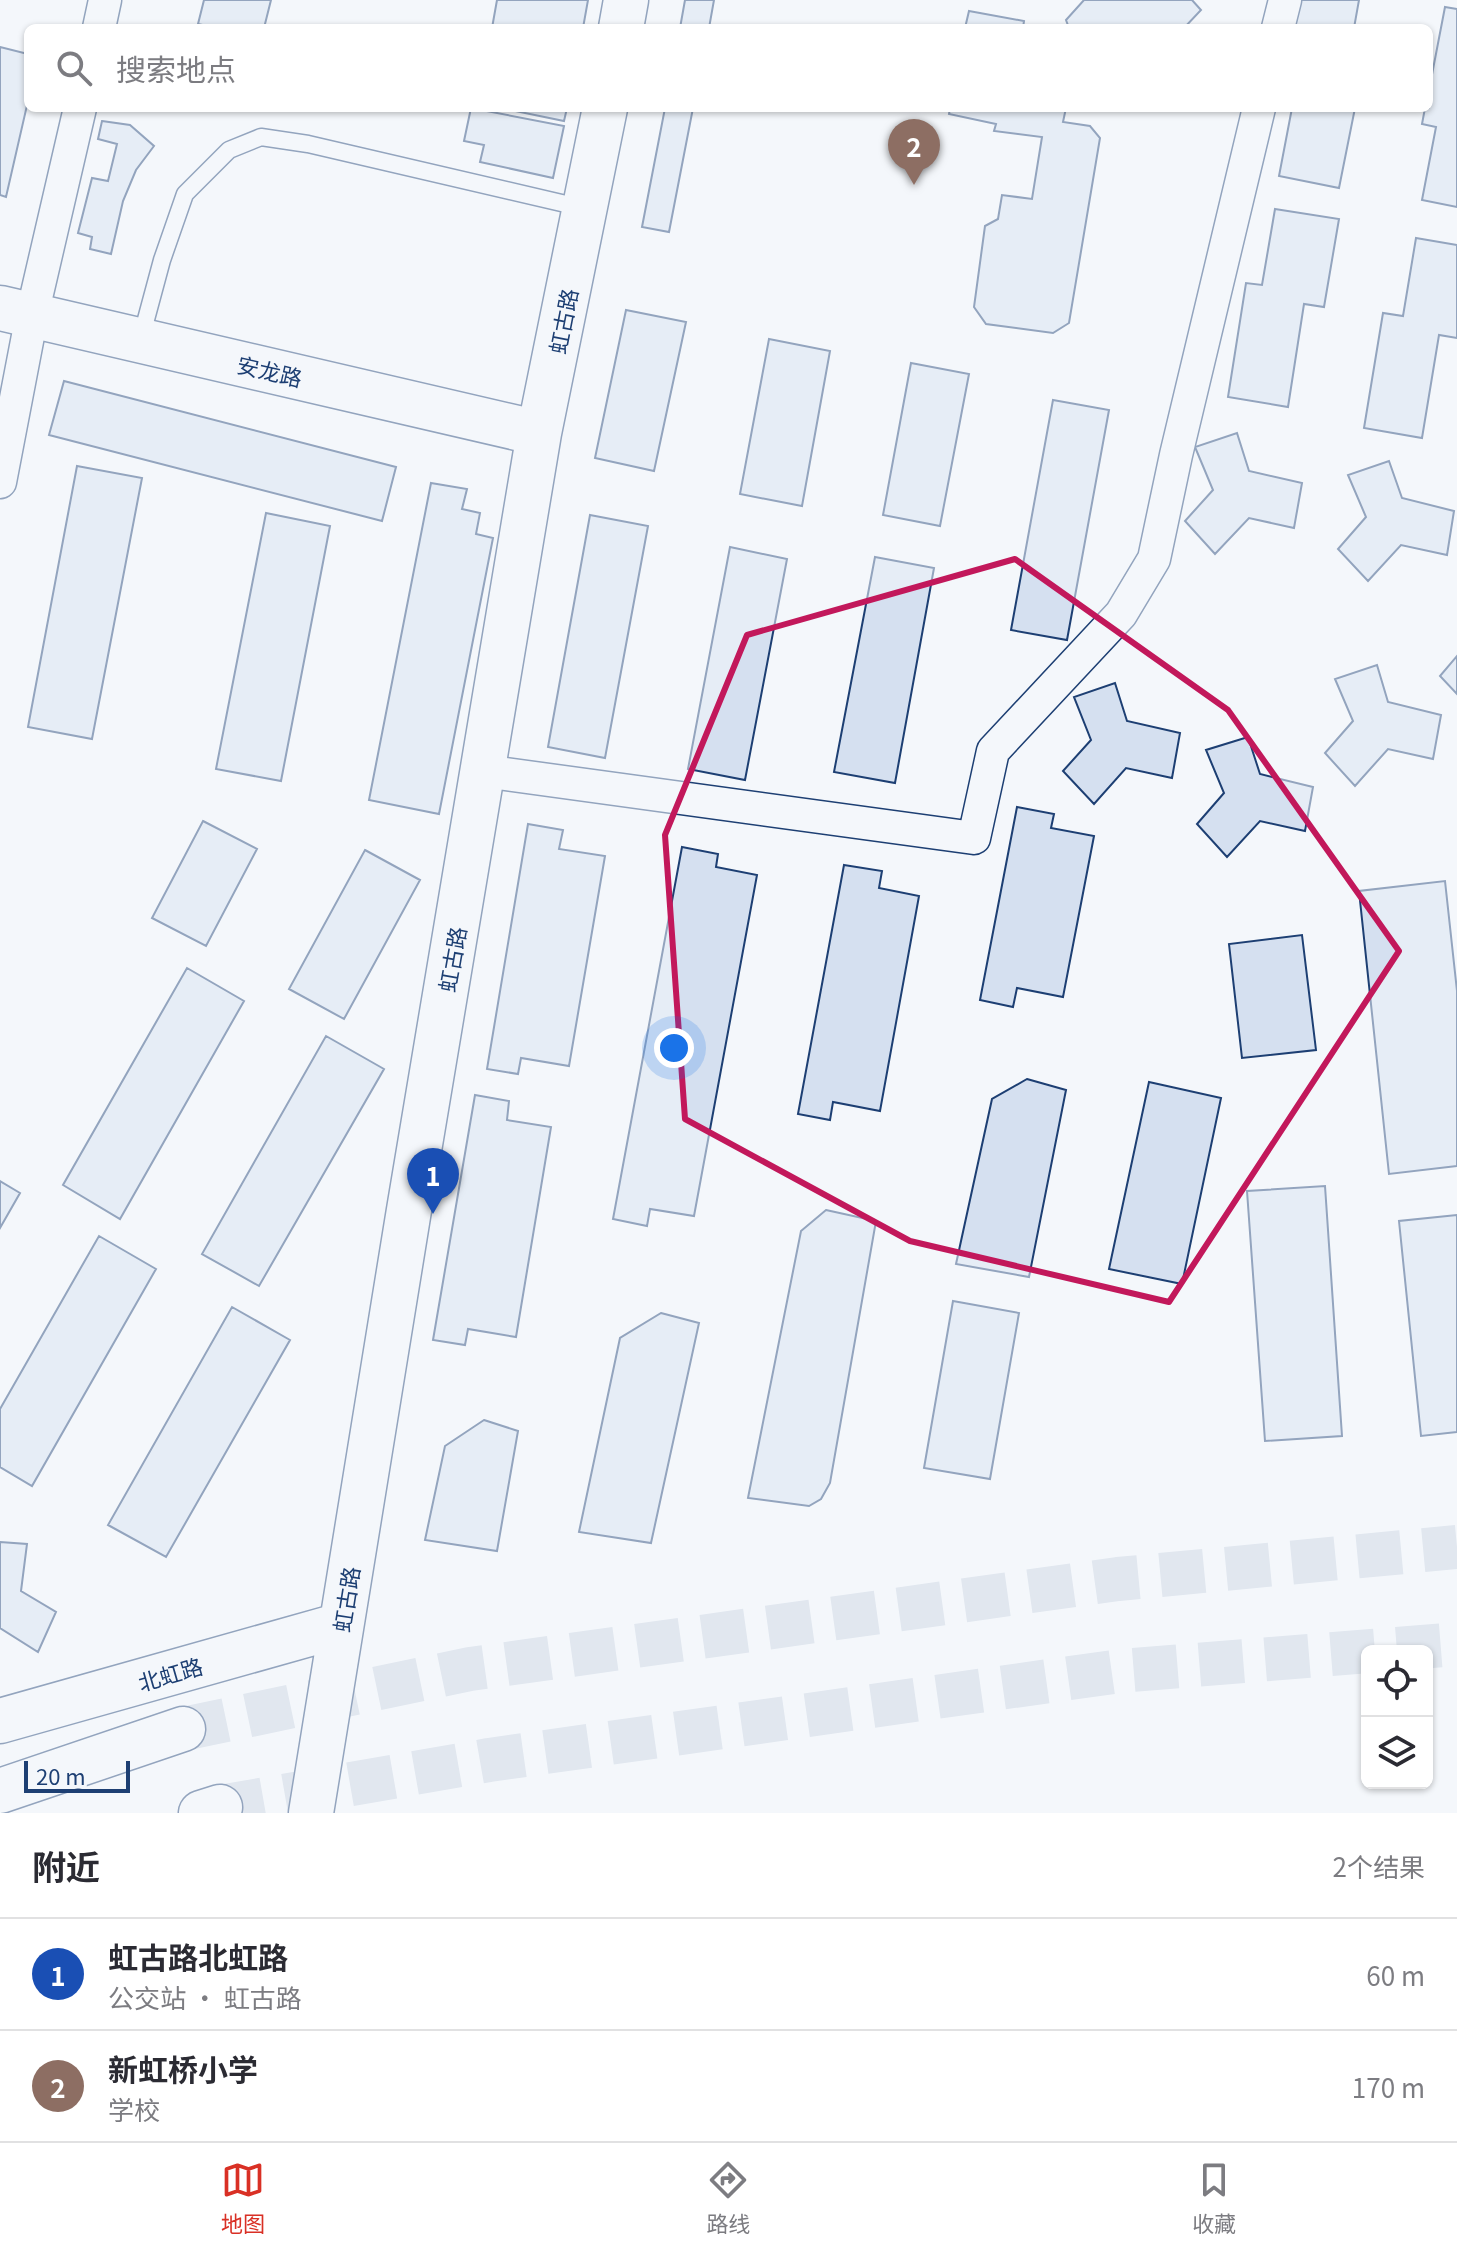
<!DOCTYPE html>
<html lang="zh">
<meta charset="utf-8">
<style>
body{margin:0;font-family:Georgia,"Noto Sans SC",serif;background:#f2f2f3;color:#2b2b33}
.controls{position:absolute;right:24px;bottom:24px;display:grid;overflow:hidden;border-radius:12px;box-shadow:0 2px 6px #0004}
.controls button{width:72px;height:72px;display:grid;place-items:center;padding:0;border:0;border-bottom:2px solid #e1e1e2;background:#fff;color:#2b2b33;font:40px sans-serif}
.scale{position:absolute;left:24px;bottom:20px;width:106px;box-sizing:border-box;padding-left:8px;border:4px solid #1d3f73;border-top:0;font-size:22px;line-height:28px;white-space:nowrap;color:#1d3f73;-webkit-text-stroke:6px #f4f7fb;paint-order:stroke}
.you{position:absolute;left:674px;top:1048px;width:28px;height:28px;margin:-20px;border:6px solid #fff;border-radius:50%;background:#1a73e8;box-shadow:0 0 0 12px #1a73e833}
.badge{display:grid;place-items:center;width:52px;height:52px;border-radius:50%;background:#d93025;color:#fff;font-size:26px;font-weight:700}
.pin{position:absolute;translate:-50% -66px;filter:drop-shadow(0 2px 4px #0008)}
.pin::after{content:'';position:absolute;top:42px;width:28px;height:24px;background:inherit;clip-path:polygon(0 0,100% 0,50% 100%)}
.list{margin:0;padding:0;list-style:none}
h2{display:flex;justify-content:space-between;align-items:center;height:104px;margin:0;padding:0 32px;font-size:34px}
h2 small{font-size:26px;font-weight:400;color:#7c7c81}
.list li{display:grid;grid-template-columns:52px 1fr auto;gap:24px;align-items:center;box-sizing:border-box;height:112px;padding:0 32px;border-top:2px solid #e1e1e2}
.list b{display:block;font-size:30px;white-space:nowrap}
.list p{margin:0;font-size:26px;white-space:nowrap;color:#7c7c81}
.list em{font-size:26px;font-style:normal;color:#7c7c81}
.icon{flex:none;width:44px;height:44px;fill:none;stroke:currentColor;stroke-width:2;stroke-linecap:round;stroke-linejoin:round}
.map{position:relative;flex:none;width:1457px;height:1813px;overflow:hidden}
.search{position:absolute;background:#fff;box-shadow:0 2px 6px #0004;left:24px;right:24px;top:24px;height:88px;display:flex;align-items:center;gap:20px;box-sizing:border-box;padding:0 28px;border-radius:12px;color:#7c7c81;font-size:30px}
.sheet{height:328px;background:#fff}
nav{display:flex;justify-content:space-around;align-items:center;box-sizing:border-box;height:112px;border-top:2px solid #e1e1e2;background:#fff;font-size:22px;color:#7c7c81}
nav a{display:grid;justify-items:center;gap:4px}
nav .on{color:#d93025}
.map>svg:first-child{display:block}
</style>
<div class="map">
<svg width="1457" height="1813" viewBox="0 0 1457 1813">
<rect width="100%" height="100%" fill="#f4f7fb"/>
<!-- building -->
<path fill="#d5e0f0" stroke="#1d3f73" stroke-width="2" d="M204,0h67l-7,28h-48l-18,-4z
M497,0h91l-5,28h-91z
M685,0h29l-5,28h-29z
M1084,0h108l9,10 -17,18h-115l-3,-8z
M1299,0h60l-5,28h-61z
M1445,7l12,2v198l-35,-7 14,-73 -14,-3 3,-16h4v-18z
M969,11l55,10 -1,7h-58z
M0,47l28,7v47l-22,96 -6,-2z
M471,108l93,18 -11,52 -73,-16 4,-17 -20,-4z
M501,108h66l-3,13z
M665,108h28l-24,124 -27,-5z
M950,108h116l-3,14 27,4 10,12 -31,185 -16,10 -67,-9 -12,-17 11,-81 13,-7 4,-24 30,4 10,-62 -48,-6 2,-7 -47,-10z
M1292,108h63l-16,80 -60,-12z
M102,121l28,4 24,21 -18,24 -13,31 -12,53 -21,-5 2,-12 -14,-4 14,-55 16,3 9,-37 -19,-5z
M1275,209l64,10 -15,88 -20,-3 -16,103 -60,-10 18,-114 16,2z
M1416,238l41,7v93l-18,-3 -17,103 -58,-10 19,-115 20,3z
M626,310l60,12 -32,149 -59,-13z
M769,339l61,12 -28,155 -62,-12z
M911,363l58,11 -29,152 -57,-11z
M64,381l332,86 -14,54 -333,-86z
M1053,400l56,10 -42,230 -56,-10z
M1237,433l12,38 53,12 -8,45 -45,-10 -34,36 -30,-33 28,-31 -18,-43z
M1389,461l13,37 52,13 -7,44 -46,-10 -33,36 -30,-32 28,-32 -18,-42z
M77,466l65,12 -50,261 -64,-12z
M431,483l36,6 -5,20 18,4 -4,21 17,4 -54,276 -70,-14z
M266,513l64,13 -49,255 -65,-12z
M590,515l58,11 -43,232 -57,-11z
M730,547l57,12 -42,221 -57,-11z
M875,557l59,11 -39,215 -61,-11z
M1457,656v38l-17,-18z
M1377,665l11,37 53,13 -8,44 -45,-10 -33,37 -30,-33 28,-32 -18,-42z
M1115,683l12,38 53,12 -8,45 -46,-10 -32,36 -31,-33 28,-31 -17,-43z
M1248,737l12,37 53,13 -8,44 -45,-10 -33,36 -30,-33 27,-31 -18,-43z
M1017,807l37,7 -3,14 43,8 -31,161 -46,-9 -4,19 -33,-7z
M203,821l54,28 -51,97 -54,-28z
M528,824l35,6 -4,19 46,7 -36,210 -48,-8 -3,16 -31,-5z
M682,847l36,7 -2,13 41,8 -63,341 -44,-7 -3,17 -34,-7z
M365,850l55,30 -76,139 -55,-30z
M844,865l38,6 -3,17 40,8 -39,215 -47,-9 -3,18 -32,-6z
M1445,881l12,110v175l-68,8 -30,-283z
M1302,935l14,115 -74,8 -13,-114z
M187,968l57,33 -124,218 -57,-34z
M326,1036l58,33 -125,217 -57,-32z
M1027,1079l39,11 -37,187 -73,-13 36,-165z
M1149,1082l72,16 -39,186 -73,-15z
M475,1095l34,6 -2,19 44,7 -35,210 -48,-8 -3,16 -32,-5z
M0,1181l20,12 -20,35z
M1325,1186l17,250 -77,5 -18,-250z
M826,1210l50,11 -46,262 -9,16 -12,7 -61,-8 53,-267z
M1457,1215v217l-36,4 -22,-215z
M99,1236l57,33 -124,217 -32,-19v-58z
M953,1301l66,12 -29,166 -66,-11z
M232,1307l58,33 -124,217 -58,-32z
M661,1313l38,10 -48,220 -72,-11 41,-194z
M484,1420l34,11 -21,120 -72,-11 20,-94z
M0,1542l27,2 -6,47 35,21 -18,40 -38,-24z"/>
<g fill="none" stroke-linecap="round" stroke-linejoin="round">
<!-- highway-tunnel -->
<path stroke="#c9d2e0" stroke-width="44" stroke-dasharray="44 22" stroke-linecap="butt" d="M183,1729l287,-60 648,-90 339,-32
M220,1807l269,-47 631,-89 337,-27"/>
<defs>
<path id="lane" d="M141,338l21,-78 23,-66 44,-44 32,-13 47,7 275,64"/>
<path id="street" d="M99,28l6,-28
M1278,28l7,-28
M0,482l32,-167 48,-207
M483,771l491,67 19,-87 128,-137 33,-55 22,-104 83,-347"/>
<path id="secondary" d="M621,28l5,-28
M0,308l539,125
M0,1721l341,-96
M311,1813l98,-603 130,-777 66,-325"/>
<path id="highway" d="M0,1791l183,-62
M201,1813l19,-6"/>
</defs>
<!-- lane casing -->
<use href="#lane" stroke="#1d3f73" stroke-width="19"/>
<!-- street casing -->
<use href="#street" stroke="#1d3f73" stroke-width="35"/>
<!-- secondary casing -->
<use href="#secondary" stroke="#1d3f73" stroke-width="47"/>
<!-- highway casing -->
<use href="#highway" stroke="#1d3f73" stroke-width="47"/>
<!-- lane -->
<use href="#lane" stroke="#f4f7fb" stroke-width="16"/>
<!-- street -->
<use href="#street" stroke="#f4f7fb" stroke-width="32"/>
<!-- secondary -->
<use href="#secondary" stroke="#f4f7fb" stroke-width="44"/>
<!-- highway -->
<use href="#highway" stroke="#f4f7fb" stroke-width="44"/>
</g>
<!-- marked area -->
<path d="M0 0H1457V1813H0ZM1015,559l213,151 171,241 -230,351 -259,-61 -225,-122 -20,-284 82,-200z" fill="#f4f7fb" fill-opacity=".55" fill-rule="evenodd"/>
<path fill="none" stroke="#c2185b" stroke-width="6" stroke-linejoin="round" d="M1015,559l213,151 171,241 -230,351 -259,-61 -225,-122 -20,-284 82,-200z"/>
<g text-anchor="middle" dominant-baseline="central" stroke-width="6" stroke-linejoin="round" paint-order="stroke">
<!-- street labels -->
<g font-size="22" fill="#1d3f73" stroke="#f4f7fb">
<text transform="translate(562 321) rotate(-79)">虹古路</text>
<text transform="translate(270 370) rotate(13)">安龙路</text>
<text transform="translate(451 959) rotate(-80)">虹古路</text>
<text transform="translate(345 1599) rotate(-81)">虹古路</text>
<text transform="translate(170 1673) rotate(-16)">北虹路</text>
</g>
</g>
</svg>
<div class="controls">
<button><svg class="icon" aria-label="locate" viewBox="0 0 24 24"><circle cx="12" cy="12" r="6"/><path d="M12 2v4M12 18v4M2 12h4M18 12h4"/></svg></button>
<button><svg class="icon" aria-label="layers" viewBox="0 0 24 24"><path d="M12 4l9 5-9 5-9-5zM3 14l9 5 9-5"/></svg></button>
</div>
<div class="scale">20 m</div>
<div class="you"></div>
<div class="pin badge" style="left:433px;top:1214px;background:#1a4fb4">1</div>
<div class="pin badge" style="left:914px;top:185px;background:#8d6e63">2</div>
<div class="search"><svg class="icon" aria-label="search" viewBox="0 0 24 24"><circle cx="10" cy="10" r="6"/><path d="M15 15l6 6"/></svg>搜索地点</div>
</div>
<section class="sheet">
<h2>附近<small>2个结果</small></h2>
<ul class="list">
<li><span class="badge" style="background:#1a4fb4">1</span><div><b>虹古路北虹路</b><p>公交站 · 虹古路</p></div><em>60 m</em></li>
<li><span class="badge" style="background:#8d6e63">2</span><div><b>新虹桥小学</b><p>学校</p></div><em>170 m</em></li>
</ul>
</section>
<nav>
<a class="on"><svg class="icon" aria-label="map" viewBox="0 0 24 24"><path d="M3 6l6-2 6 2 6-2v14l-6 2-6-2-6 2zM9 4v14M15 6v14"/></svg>地图</a>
<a><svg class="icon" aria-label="directions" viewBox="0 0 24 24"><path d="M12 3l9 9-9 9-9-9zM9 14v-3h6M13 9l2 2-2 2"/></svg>路线</a>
<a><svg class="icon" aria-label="saved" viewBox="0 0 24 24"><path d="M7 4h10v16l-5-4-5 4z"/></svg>收藏</a>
</nav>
